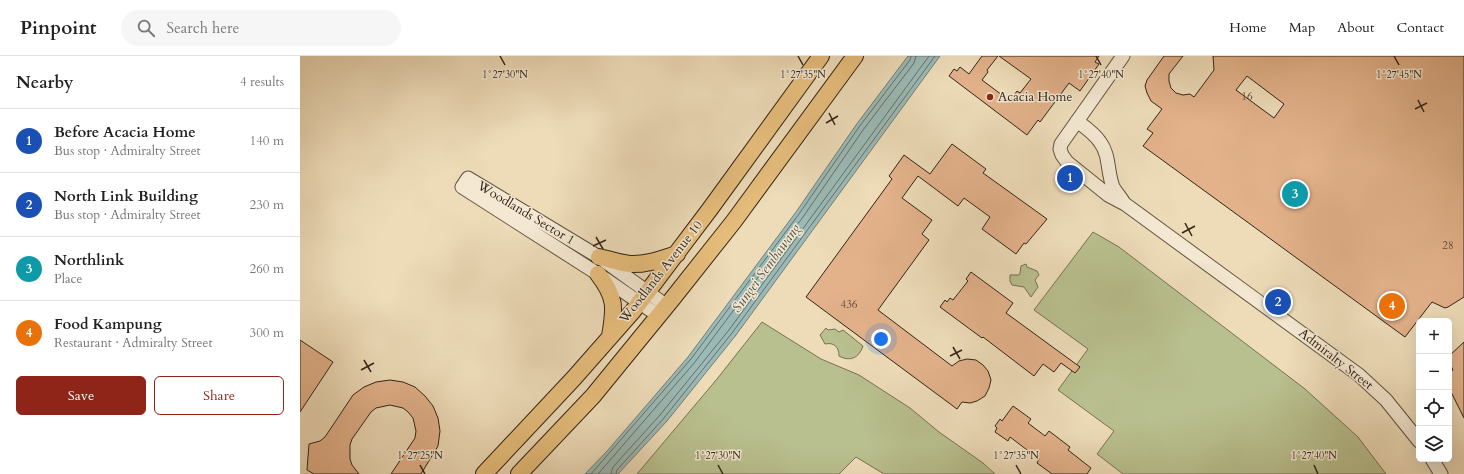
<!DOCTYPE html>
<meta charset="utf-8">
<style>
body{margin:0;font-family:Cardo,serif;background:#f6f6f6;color:#222}
.controls{position:absolute;right:12px;bottom:12px;display:grid;overflow:hidden;border-radius:6px;box-shadow:0 4px 16px #0002}
.controls button{width:36px;height:36px;display:grid;place-items:center;padding:0;border:0;border-bottom:1px solid #e0e0e0;background:#fff;color:#222;font:20px sans-serif}
.you{position:absolute;left:581px;top:283px;width:14px;height:14px;margin:-10px;border:3px solid #fff;border-radius:50%;background:#1a73e8;box-shadow:0 0 0 6px #1a73e833}
.badge{display:grid;place-items:center;width:26px;height:26px;border-radius:50%;background:#8f2418;color:#fff;font-size:13px;font-weight:700}
.pin{position:absolute;translate:-50% -50%;border:2px solid #fff;box-shadow:0 1px 4px #0006}
.list{margin:0;padding:0;list-style:none}
h2{display:flex;justify-content:space-between;align-items:center;height:52px;margin:0;padding:0 16px;font-size:17px}
h2 small{font-size:13px;font-weight:400;color:#767676}
.list li{display:grid;grid-template-columns:26px 1fr auto;gap:12px;align-items:center;box-sizing:border-box;height:64px;padding:0 16px;border-top:1px solid #e0e0e0}
.list b{display:block;font-size:15px;white-space:nowrap}
.list p{margin:0;font-size:13px;white-space:nowrap;color:#767676}
.list em{font-size:13px;font-style:normal;color:#767676}
.actions{display:flex;gap:8px;padding:12px 16px}
.actions a{flex:1;padding:9px 0;border:1px solid #8f2418;border-radius:6px;text-align:center;font-size:14px;color:#8f2418}
.actions .main{background:#8f2418;color:#fff}
.icon{flex:none;width:22px;height:22px;fill:none;stroke:currentColor;stroke-width:2;stroke-linecap:round;stroke-linejoin:round}
.map{position:relative;flex:none;width:1164px;height:418px;overflow:hidden}
header{display:flex;align-items:center;gap:24px;box-sizing:border-box;height:56px;padding:0 20px;background:#fff;border-bottom:1px solid #e0e0e0}
header strong{font-size:19px}
nav{display:flex;gap:22px;margin-inline-start:auto;font-size:14px}
.search{width:280px;height:36px;background:#f6f6f6;display:flex;align-items:center;gap:10px;box-sizing:border-box;padding:0 14px;border-radius:22px;color:#767676;font-size:15px}
main{display:flex}
aside{flex:1;background:#fff}
.map>svg:first-child{display:block}
</style>
<header>
<strong>Pinpoint</strong>
<div class="search"><svg class="icon" aria-label="search" viewBox="0 0 24 24"><circle cx="10" cy="10" r="6"/><path d="M15 15l6 6"/></svg>Search here</div>
<nav><a>Home</a><a>Map</a><a>About</a><a>Contact</a></nav>
</header>
<main>
<aside>
<h2>Nearby<small>4 results</small></h2>
<ul class="list">
<li><span class="badge" style="background:#1a4fb4">1</span><div><b>Before Acacia Home</b><p>Bus stop · Admiralty Street</p></div><em>140 m</em></li>
<li><span class="badge" style="background:#1a4fb4">2</span><div><b>North Link Building</b><p>Bus stop · Admiralty Street</p></div><em>230 m</em></li>
<li><span class="badge" style="background:#0f9aa8">3</span><div><b>Northlink</b><p>Place</p></div><em>260 m</em></li>
<li><span class="badge" style="background:#e8710a">4</span><div><b>Food Kampung</b><p>Restaurant · Admiralty Street</p></div><em>300 m</em></li>
</ul>
<div class="actions"><a class="main">Save</a><a>Share</a></div>
</aside>
<div class="map">
<svg width="1164" height="418" viewBox="0 0 1164 418">
<rect width="100%" height="100%" fill="#eedcb9"/>
<filter id="stains"><feTurbulence type="fractalNoise" baseFrequency=".005" numOctaves="4"/><feColorMatrix values="0 0 0 0 .2 0 0 0 0 .09 0 0 0 0 .02 0 0 0 .5 -.17"/></filter>
<radialGradient id="worn" r=".72"><stop offset=".6" stop-color="#630" stop-opacity="0"/><stop offset="1" stop-color="#630" stop-opacity=".3"/></radialGradient>
<!-- green -->
<path fill="#b9c08f" stroke="#757253" d="M793,176l26,15 186,142 53,48 28,37h-263l-26,-20 17,-23 -56,-41 30,-41 -54,-39z
M726,208l1,3 10,4 2,4 -4,5 3,7 -7,10 -7,-10 -12,-2 -2,-4v-6h9l1,-2 1,-7z
M462,266l59,37 38,16 51,33 29,24 44,31 12,11h-111l-28,-17 -17,17h-202l80,-95z
M526,272l2,2 7,-1 4,3 4,-2 20,16c-4,12 -13,16 -24,10 0,-9 -5,-14 -14,-12l-5,-9z"/>
<!-- water -->
<path fill="#9bbab7" stroke="#717e77" d="M608,0h32l-204,279 -69,86 -49,53h-33l23,-24 80,-93 108,-145 60,-87z"/>
<g fill="none" stroke-linecap="round" stroke-linejoin="round">
<!-- shore -->
<path stroke="#667067" stroke-width="1" d="M291,418l100,-115 108,-145 60,-87 51,-67 1,-4
M298,418l97,-112 108,-145 60,-87 51,-67 2,-7
M311,418l2,-7 47,-52 69,-85 200,-274
M316,418l1,-4 47,-52 68,-85 203,-277"/>
</g>
<!-- building -->
<path fill="#e3b28b" stroke="#312517" fill-rule="evenodd" d="M682,0h16l-11,14 1,2 -6,8 28,21 7,-10 3,2 11,-14 -32,-23h100l-4,6 4,2 -19,27 -11,-8 -29,39 -2,-2 -11,15 -78,-59 5,-7 3,2 3,-4 9,7z
M864,0h19l-14,18v7l2,7 5,5 7,2 7,-1 4,3 20,-27 -1,-14h251v241l-16,10 -3,1 -13,-6 -27,35 -262,-191 10,-13 -6,-4 15,-20 -11,-8 -4,-8 -2,-7 2,-6zM947,20l37,28 -10,14 -38,-28z
M652,88l34,25 -3,4 64,46 -21,25 -2,-1 -8,11 -34,-25 8,-12 -26,-19 -6,8 -40,-30 -16,22 30,22 -10,14 7,6 -51,70 74,56 7,-5 8,-2 9,1 7,5 5,6 3,9 -2,8 -4,8 -8,5 -7,2 -8,-1 -5,7 -151,-112 86,-118 -3,-3 15,-21 26,19z
M671,216l42,31 -7,10 74,54 -5,6 -14,-10 -7,9 -11,-8 -9,12 -51,-39 -1,1 -42,-31 5,-7 2,2 3,-4 3,2 15,-19 -2,-2z
M0,284l33,22 -33,50z
M1164,286v76l-15,-30v-15l4,-3 -4,-8v-6z
M90,324l13,2 12,5 10,9 8,10 5,12 2,13 -2,15 -17,28h-30l24,-36 1,-7 -3,-13 -5,-6 -5,-4 -13,-3 -14,3 -5,4 -19,27 -2,6v14l2,6 7,9h-45l-7,-4 2,-26 11,-3 5,-4 28,-42 11,-8 12,-5z
M713,350l18,13 -3,4 17,13 4,-5 21,16 -2,3 23,18 -4,6h-35l-15,-11 2,-4 -29,-22 -2,4 -13,-9 2,-4 -2,-2 5,-7 2,2z"/>
<g fill="none" stroke-linecap="round" stroke-linejoin="round">
<defs>
<path id="minor" d="M823,0l-62,88 -1,5 2,6 5,7 41,33 17,9 234,171 27,25 33,41
M777,65c8,6 17,12 23,21 10,13 7,30 13,45 3,5 8,11 11,16
M359,260l-61,-42 -136,-87 6,-9 131,79 68,49
M1132,403l9,15"/>
<path id="major" d="M299,201c10,2 21,6 31,7 16,1 31,-5 47,-10
M298,218c18,23 17,34 12,62
M184,418l90,-96 59,-67 77,-102 111,-153
M219,418l74,-78 80,-98 61,-77 121,-165"/>
</defs>
<!-- minor casing -->
<use href="#minor" stroke="#605340" stroke-width="15"/>
<!-- major casing -->
<use href="#major" stroke="#312517" stroke-width="18"/>
<!-- minor -->
<use href="#minor" stroke="#f4e8d2" stroke-width="13"/>
<!-- major -->
<use href="#major" stroke="#e7be7c" stroke-width="16"/>
</g>
<!-- ticks -->
<path fill="none" stroke="#312517" stroke-width="1.5" d="M200,0l5,9M498,0l5,9M796,0l5,9M1094,0l5,9M1118,44l6,12M1115,53l12,-6M529,57l6,12M526,67l12,-7M885,167l7,13M882,177l13,-7M296,181l7,12M293,190l13,-6M653,291l7,12M650,300l12,-6M64,304l7,12M61,314l13,-7M120,409l5,9M418,409l5,9M716,409l5,9M1014,409l4,9"/>
<!-- markers -->
<circle fill="#8f2418" stroke="#f4e8d2" stroke-width="1.5" cx="690" cy="41" r="4"/>
<g text-anchor="middle" dominant-baseline="central" stroke-width="3" stroke-linejoin="round" paint-order="stroke">
<!-- number labels -->
<g font-size="11" fill="#5e4834">
<text x="947" y="40">16</text>
<text x="1148" y="189">28</text>
<text x="549" y="248">436</text>
</g>
<!-- poi labels -->
<g font-size="13" fill="#312517" stroke="#f4e8d2" text-anchor="start">
<text x="698" y="41">Acacia Home</text>
</g>
<!-- street labels -->
<g font-size="13" fill="#312517" stroke="#f4e8d2">
<text transform="translate(226 157) rotate(31)">Woodlands Sector 1</text>
<text transform="translate(361 216) rotate(-52)">Woodlands Avenue 10</text>
<text transform="translate(1036 303) rotate(38)">Admiralty Street</text>
</g>
<!-- water labels -->
<g font-size="14" font-style="italic" fill="#515247" stroke="#f4e8d2">
<text transform="translate(466 212) rotate(-54)">Sungei Sembawang</text>
</g>
</g>
<g font-size="10" text-anchor="middle" fill="#312517" stroke="#f4e8d2" stroke-width="3" stroke-linejoin="round" paint-order="stroke">
<text x="205" y="22">1°27'30"N</text>
<text x="503" y="22">1°27'35"N</text>
<text x="801" y="22">1°27'40"N</text>
<text x="1099" y="22">1°27'45"N</text>
<text x="120" y="403">1°27'25"N</text>
<text x="418" y="403">1°27'30"N</text>
<text x="716" y="403">1°27'35"N</text>
<text x="1014" y="403">1°27'40"N</text>
</g>
<rect width="100%" height="100%" filter="url(#stains)"/>
<rect width="100%" height="100%" fill="url(#worn)"/>
</svg>
<div class="controls">
<button>+</button>
<button>−</button>
<button><svg class="icon" aria-label="locate" viewBox="0 0 24 24"><circle cx="12" cy="12" r="6"/><path d="M12 2v4M12 18v4M2 12h4M18 12h4"/></svg></button>
<button><svg class="icon" aria-label="layers" viewBox="0 0 24 24"><path d="M12 4l9 5-9 5-9-5zM3 14l9 5 9-5"/></svg></button>
</div>
<div class="you"></div>
<div class="pin badge" style="left:770px;top:122px;background:#1a4fb4">1</div>
<div class="pin badge" style="left:978px;top:246px;background:#1a4fb4">2</div>
<div class="pin badge" style="left:995px;top:138px;background:#0f9aa8">3</div>
<div class="pin badge" style="left:1092px;top:250px;background:#e8710a">4</div>
</div>
</main>
